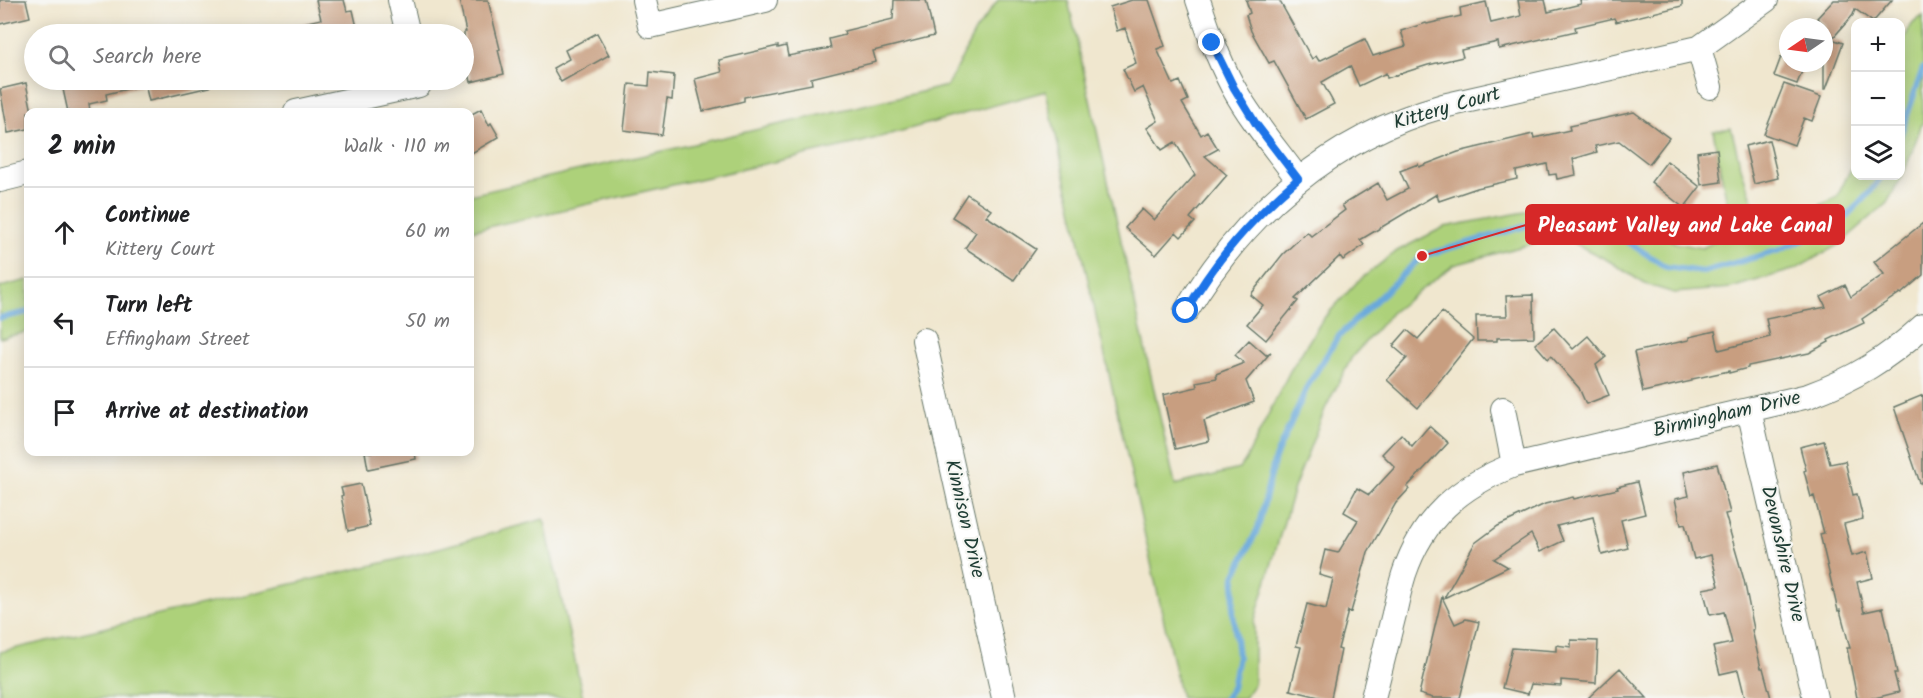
<!DOCTYPE html>
<meta charset="utf-8">
<style>
body{margin:0;font-family:Kalam,sans-serif;background:#f2f2f2;color:#202124}
.controls{position:absolute;right:18px;top:18px;display:grid;overflow:hidden;border-radius:12px;box-shadow:0 3px 15px #0003}
.controls button{width:54px;height:54px;display:grid;place-items:center;padding:0;border:0;border-bottom:2px solid #e0e0e0;background:#fff;color:#202124;font:30px sans-serif}
.compass{position:absolute;left:1779px;top:18px;width:54px;height:54px;border-radius:50%;background:#fff;box-shadow:0 3px 15px #0003;rotate:257deg}
.stop{position:absolute;width:18px;height:18px;margin:-14px;border:4px solid #1a73e8;border-radius:50%;background:#fff}
.stop.end{background:#1a73e8;border-color:#fff;box-shadow:0 2px 6px #0008}
.list{margin:0;padding:0;list-style:none}
h2{display:flex;justify-content:space-between;align-items:center;height:78px;margin:0;padding:0 24px;font-size:26px}
h2 small{font-size:20px;font-weight:400;color:#757577}
.list li{display:grid;grid-template-columns:39px 1fr auto;gap:18px;align-items:center;box-sizing:border-box;height:90px;padding:0 24px;border-top:2px solid #e0e0e0}
.list b{display:block;font-size:22px;white-space:nowrap}
.list p{margin:0;font-size:20px;white-space:nowrap;color:#757577}
.list em{font-size:20px;font-style:normal;color:#757577}
.icon{flex:none;width:33px;height:33px;fill:none;stroke:currentColor;stroke-width:2;stroke-linecap:round;stroke-linejoin:round}
.map{position:relative;flex:none;width:1923px;height:698px;overflow:hidden}
.search{position:absolute;background:#fff;box-shadow:0 3px 15px #0003;left:24px;top:24px;width:450px;height:66px;display:flex;align-items:center;gap:15px;box-sizing:border-box;padding:0 21px;border-radius:33px;color:#757577;font-size:22px}
.panel{position:absolute;background:#fff;box-shadow:0 3px 15px #0003;left:24px;top:108px;width:450px;height:348px;border-radius:12px}
.map>svg:first-child{display:block}
</style>
<div class="map">
<svg width="1923" height="698" viewBox="0 0 1923 698">
<rect width="100%" height="100%" fill="#f6f6f2"/>
<filter id="ink" filterUnits="userSpaceOnUse"><feTurbulence type="fractalNoise" baseFrequency=".0167" numOctaves="2"/><feDisplacementMap in="SourceGraphic" scale="12" xChannelSelector="R" yChannelSelector="G"/><feConvolveMatrix kernelMatrix="1 2 1 2 8 2 1 2 1" color-interpolation-filters="sRGB"/></filter>
<filter id="wash" filterUnits="userSpaceOnUse"><feTurbulence type="fractalNoise" baseFrequency=".008" numOctaves="4" result="noise"/><feDisplacementMap in="SourceGraphic" scale="24" xChannelSelector="R" yChannelSelector="G"/><feGaussianBlur stdDeviation="1.35" result="paint"/><feColorMatrix in="noise" values="0 0 0 0 0 0 0 0 0 0 0 0 0 0 0 0 0 1.4 0 .05"/><feComposite in="paint" operator="in"/></filter>
<g filter="url(#wash)">
<rect width="100%" height="100%" fill="#f0e7cf"/>
<!-- green -->
<path fill="#add17a" stroke="#668757" stroke-width="1.5" d="M998,0h70l107,485 64,-16 6,-8 45,-90 33,-52 35,-38 39,-30 47,-24 108,-20 66,2 58,34 26,5 12,-6 13,-39 -14,-72 18,-3c7,26 18,88 45,99l61,-30 18,-37 1,16h44l1,-133c11,-14 5,-17 22,-27v105l-19,52 -17,30 -47,41 -44,25 -65,19 -57,5 -29,-9 -36,-23 -49,-25 -106,29 -62,47 -40,45 -27,52 -31,79 -40,135v61l-10,14h-63l-135,-607 -184,51 -392,89v-36l477,-109 28,-54z
M28,280v52l-28,6v-51z
M544,519l39,179h-583v-46l395,-92z"/>
<g fill="none" stroke-linecap="round" stroke-linejoin="round">
<!-- stream -->
<path stroke="#68a8db" stroke-width="6" d="M1900,136l23,-68
M0,318l28,-6
M1225,698l7,-10 6,-32 -5,-44 2,-36 23,-48 17,-70 33,-73 30,-48 84,-81 128,-37 52,6 64,42 37,5 74,-21 60,-25 33,-34 12,-16"/>
</g>
<g id="blocks">
<!-- building -->
<path fill="#c89e80" d="M0,0h26l4,17 -30,7z
M316,0h28l3,11 6,-1 5,22 -11,2h-64l-1,-6 39,-9z
M459,0h29l12,49 -2,1 6,24 -33,8 -7,-31v-19h2z
M894,0h32l8,36 -61,15 3,11 -65,16 1,6 -68,13v4l-41,10 -8,-32 27,-7 -3,-12 59,-14v2l8,-2 2,10 43,-8 -2,-9 16,-4 -1,-4 49,-12z
M1132,0h17l16,46 -8,3 16,35 7,-3 8,19 -6,3 19,32 6,-4 11,18 -13,7 22,19 -37,43 5,4 -14,15 -5,-5 -20,23 -31,-27 17,-19 12,11 41,-45 -20,-33 -13,8 -15,-22 11,-7 -15,-34 -9,5 -11,-23 13,-6 -11,-35 -8,3 -7,-24z
M1246,0h33l33,59 4,-3 3,5 46,-22 8,17 33,-10 -5,-15 25,-8 1,1 34,-8 -1,-8 26,-6 5,21 30,-7 -3,-16h27l3,12 33,-8 -1,-4h102v6l-66,16 -2,-4 -39,9 1,4 -77,18 -1,-7 -37,8 2,7 -35,8 -41,13 -1,-5 -27,13 -9,-20 -28,16 12,22 -28,15 -32,-58 -5,2 -18,-32 -5,-16 4,-2z
M1834,0h58l-19,22 -18,-13 -2,6 -21,24 11,4 -17,46h-2v-64l-7,-7z
M597,33l12,22 -48,27 -8,-14 16,-9 -4,-9z
M1781,57l7,3v3h9l7,3 -7,18 -23,-8z
M650,72l24,3 -2,25 -5,-1 -5,36 -38,-5 5,-46 20,2z
M61,80h78l1,6 -34,8 1,6 -18,4 1,8h-22z
M144,80h65l1,7 -61,14z
M26,83l6,29h-4v17l-20,4 -8,-44z
M1784,84l37,13 -9,24 -8,-3 -10,27 -30,-11z
M481,109l8,16 2,-2 8,14 -29,17v-39z
M1634,112l35,26 -20,26 -30,-23 -24,5 2,6 -24,7 3,16 -19,4 -1,-5 -7,1 -2,-11 -31,7 1,8 -40,9 -38,13 -2,-7 -77,46 4,5 -21,15 -3,-4 -45,43 3,2 -32,39 -19,-16 16,-19 -12,-10 1,-2 31,-39 24,-22 4,4 34,-26 -3,-5 36,-22 9,17 21,-11 -8,-18 18,-7 1,3 39,-15 75,-18 1,4 36,-8 -1,-4z
M1769,140l9,38 -24,6 -9,-38z
M1717,149l4,33 -20,3 -4,-33z
M1667,161l33,26 -16,21 -33,-26z
M967,194l24,16 -5,6 50,33 -22,31 -49,-32 11,-16 -24,-15z
M1923,223v52l-22,19 -1,-1 -38,26 2,4 -36,17 1,2 -20,11 -61,13v2l-19,5v-2l-37,8v2l-49,11 -9,-40 55,-12v-3l26,-6 4,19 51,-13 -4,-18 60,-12 -5,-10 24,-12 6,12 33,-23 -10,-12z
M1533,295l1,42 -37,1v3h-20l-1,-25h31l-1,-20z
M1442,312l31,27 -55,69 -31,-28 20,-22 -14,-12 14,-16 11,9z
M1554,328l19,21 15,-13 18,21 -10,8 13,30 -23,9 -7,-16 -28,-32 -3,3 -13,-15z
M1249,340l17,15 5,-3 -25,29 8,21 -50,19 5,20 -34,8 -12,-54 34,-8 -1,-5 21,-4 -1,-4 28,-11 -9,-8z
M1923,395v88h-3l-26,-76z
M1429,426l19,17 -41,44 2,2 -13,14 -28,49 -17,60 -3,-1 -10,38 3,1 -10,48h-8l-33,-8 11,-43 -5,-1 11,-42 19,5 7,-30 -14,-4 6,-25 13,3 20,-33 -14,-8 13,-24 12,7 26,-28 -13,-13 19,-20 11,12z
M1824,441l6,23 15,-3 8,34 4,-1 6,25 -19,5 8,32 15,-4 6,26 -16,4 7,30 19,-4 6,26 8,39h-3l5,19 -24,6h-18l-10,-50h3l-10,-38 -2,1 -18,-77 4,-1 -10,-37 -3,1 -7,-26 2,-1 -6,-23z
M365,452h50l1,7 -48,10z
M1717,464l13,49 -5,1 19,66 10,49 -2,1 9,38h2l8,30h-26l-7,-28 -18,4 -7,-27 19,-4 -8,-31 -14,3 -7,-26 16,-3 -8,-31 -17,4 -9,-35 -4,1 -6,-26 14,-3 -5,-24z
M1637,482l8,32 -24,6 7,28 -26,7 -9,-38 -36,9 6,15 -23,11 -9,-18 -37,25 14,8 -64,31 31,-55 23,-17 47,-22 28,-7 1,2 44,-10 -1,-2z
M361,484l9,42 -22,5 -7,-35 2,-1 -2,-7z
M1442,597l13,27 11,-5 13,3 -19,76h-27l-14,-4z
M1571,640l27,1 -2,42 -35,-3v6l-30,-2 -3,10 -26,-6 10,-40 44,3v-6l15,2z
M1620,668l27,30h-59z"/>
</g>
</g>
<g filter="url(#ink)">
<use href="#blocks" fill-opacity="0" stroke="#68786a" stroke-width="1.5"/>
<g fill="none" stroke-linecap="round" stroke-linejoin="round">
<defs>
<path id="minor" d="M400,0l8,34
M644,0l6,26 115,-26
M1198,0c10,30 20,59 35,87 18,33 43,62 65,92
M1699,48l11,39
M296,112l123,-27 -1,-5
M0,180l28,-7
M1186,311c58,-98 146,-174 257,-205l256,-58 67,-48
M924,340l80,358
M1503,409l11,56
M1749,410l66,288
M1373,698c7,-28 14,-56 21,-84 3,-14 6,-27 10,-40 19,-57 56,-88 110,-109l294,-69c46,-17 79,-37 115,-70"/>
</defs>
<!-- minor casing -->
<use href="#minor" stroke="#68786a" stroke-width="26"/>
<!-- minor -->
<use href="#minor" stroke="#fff" stroke-width="24"/>
</g>
</g>
<g fill="none" stroke-linecap="round" stroke-linejoin="round" filter="url(#ink)">
<!-- route -->
<path stroke="#1a73e8" stroke-width="8" d="M1186,311c31,-53 65,-92 112,-132l-42,-55 -22,-36 -22,-45"/>
</g>
<g text-anchor="middle" dominant-baseline="central" stroke-width="4.5" stroke-linejoin="round" paint-order="stroke">
<!-- street labels -->
<g font-size="20" fill="#1f3d34" stroke="#f6f6f2">
<text transform="translate(1447 109) rotate(-16)">Kittery Court</text>
<text transform="translate(1727 415) rotate(-13)">Birmingham Drive</text>
<text transform="translate(964 519) rotate(77)">Kinnison Drive</text>
<text transform="translate(1782 554) rotate(77)">Devonshire Drive</text>
</g>
</g>
<!-- callouts -->
<path fill="none" stroke="#d62828" stroke-width="2" d="M1422 256L1526 225"/>
<circle fill="#d62828" stroke="#f6f6f2" stroke-width="2" cx="1422" cy="256" r="6"/>
<rect fill="#d62828" stroke="#d62828" stroke-width="2" x="1526" y="205" width="318" height="39" rx="6"/>
<g font-size="21" text-anchor="middle" font-weight="bold" fill="#fff">
<text x="1685" y="232">Pleasant Valley and Lake Canal</text>
</g>
</svg>
<div class="controls">
<button>+</button>
<button>−</button>
<button><svg class="icon" aria-label="layers" viewBox="0 0 24 24"><path d="M12 4l9 5-9 5-9-5zM3 14l9 5 9-5"/></svg></button>
</div>
<svg class="compass" viewBox="-18 -18 36 36"><path d="M0-13l5 13h-10z" fill="#e53935"/><path d="M0 13l5-13h-10z" fill="#757577"/></svg>
<div class="stop" style="left:1186px;top:311px"></div>
<div class="stop end" style="left:1212px;top:43px"></div>
<div class="search"><svg class="icon" aria-label="search" viewBox="0 0 24 24"><circle cx="10" cy="10" r="6"/><path d="M15 15l6 6"/></svg>Search here</div>
<section class="panel">
<h2>2 min<small>Walk · 110 m</small></h2>
<ul class="list">
<li><svg class="icon" aria-label="ahead" viewBox="0 0 24 24"><path d="M12 20V5M6 11l6-6 6 6"/></svg><div><b>Continue</b><p>Kittery Court</p></div><em>60 m</em></li>
<li><svg class="icon" aria-label="left" viewBox="0 0 24 24"><path d="M17 20v-9H6M10 6l-5 5 5 5"/></svg><div><b>Turn left</b><p>Effingham Street</p></div><em>50 m</em></li>
<li><svg class="icon" aria-label="arrive" viewBox="0 0 24 24"><path d="M6 21V4h12l-3 4 3 4H6"/></svg><div><b>Arrive at destination</b></div></li>
</ul>
</section>
</div>
